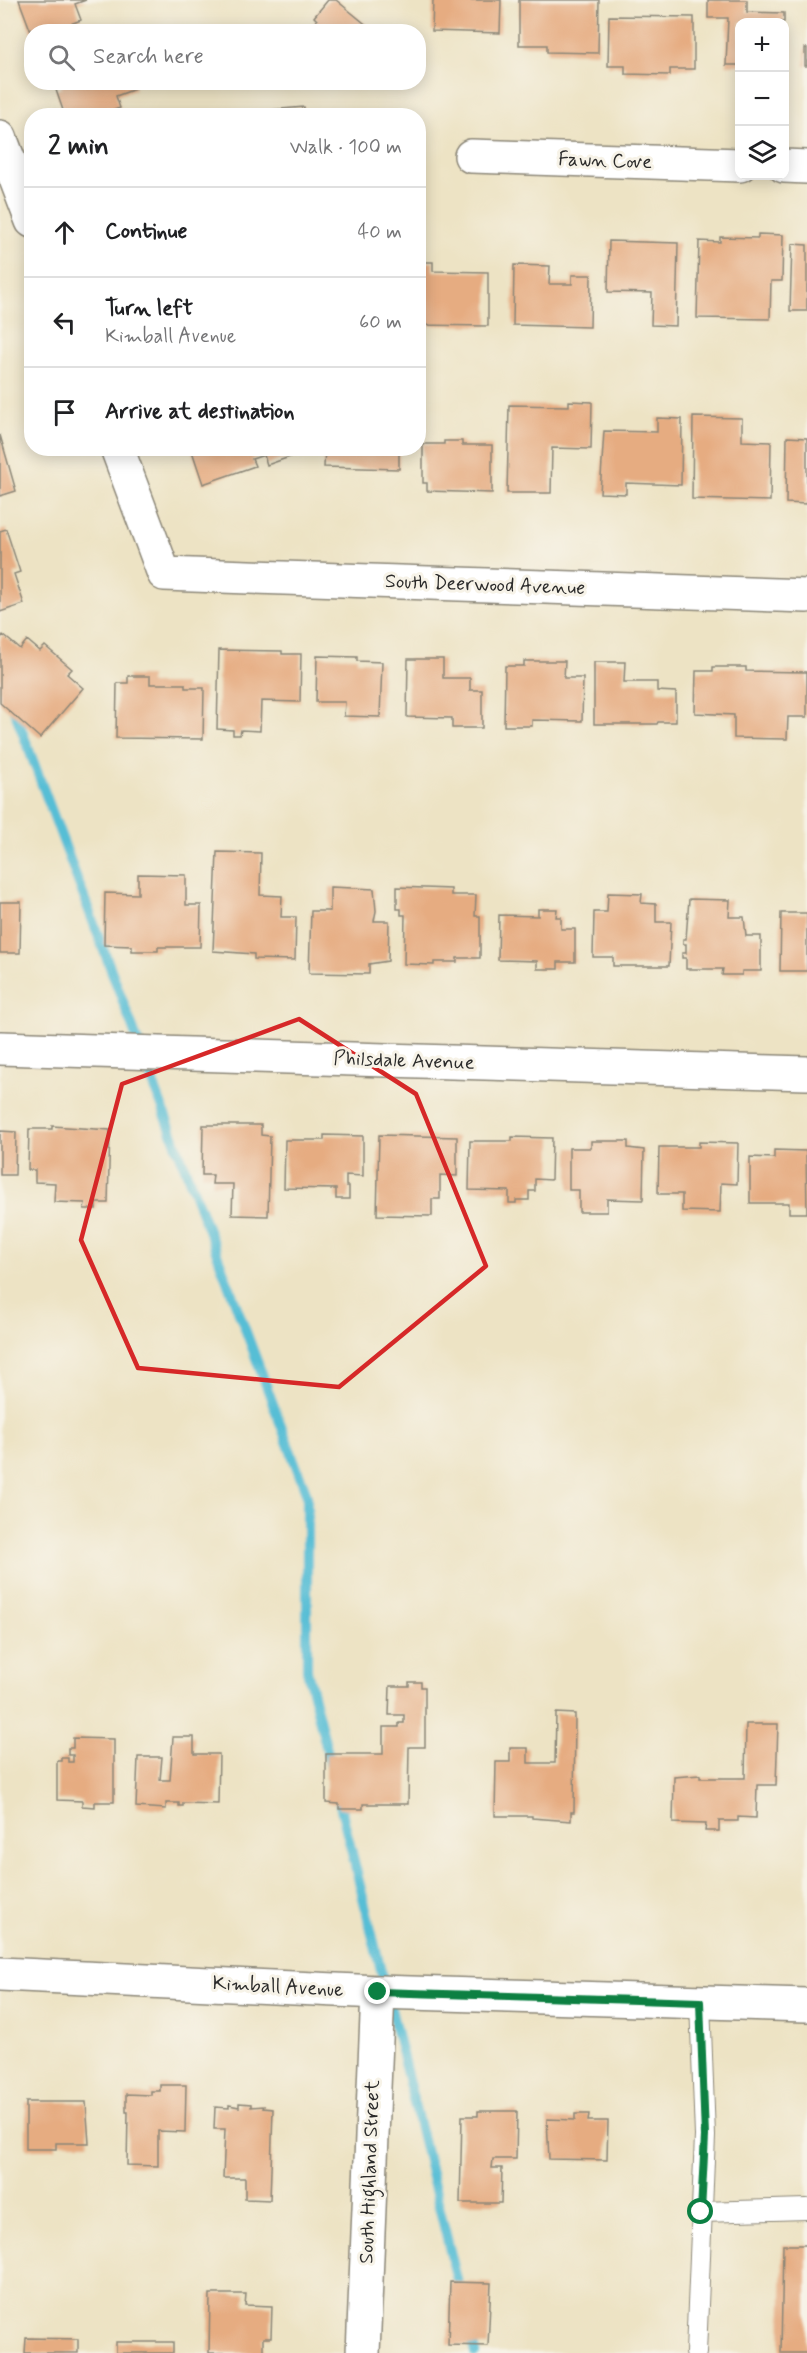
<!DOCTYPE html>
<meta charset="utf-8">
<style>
body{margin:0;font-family:Mynerve,sans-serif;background:#f6f6f6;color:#202124}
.controls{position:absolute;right:18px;top:18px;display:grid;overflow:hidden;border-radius:12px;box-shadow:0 3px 15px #0003}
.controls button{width:54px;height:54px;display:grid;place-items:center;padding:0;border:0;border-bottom:2px solid #e0e0e0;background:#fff;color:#202124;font:30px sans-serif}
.stop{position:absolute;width:18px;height:18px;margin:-14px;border:4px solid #0b8043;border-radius:50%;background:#fff}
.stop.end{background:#0b8043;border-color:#fff;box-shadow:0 2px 6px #0008}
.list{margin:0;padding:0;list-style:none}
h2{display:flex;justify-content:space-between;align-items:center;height:78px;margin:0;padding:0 24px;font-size:26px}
h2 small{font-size:20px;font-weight:400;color:#757577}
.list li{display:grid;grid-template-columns:39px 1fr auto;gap:18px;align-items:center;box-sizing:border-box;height:90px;padding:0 24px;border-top:2px solid #e0e0e0}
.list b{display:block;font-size:22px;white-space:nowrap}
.list p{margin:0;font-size:20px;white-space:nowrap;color:#757577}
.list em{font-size:20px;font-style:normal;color:#757577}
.icon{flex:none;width:33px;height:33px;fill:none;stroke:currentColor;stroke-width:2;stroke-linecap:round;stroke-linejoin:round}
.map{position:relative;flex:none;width:807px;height:2353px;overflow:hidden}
.search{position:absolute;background:#fff;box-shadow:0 3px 15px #0003;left:24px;top:24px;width:402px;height:66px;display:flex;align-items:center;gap:15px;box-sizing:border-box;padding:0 21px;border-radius:24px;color:#757577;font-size:22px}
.panel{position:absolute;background:#fff;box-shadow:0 3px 15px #0003;left:24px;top:108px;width:402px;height:348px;border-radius:24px}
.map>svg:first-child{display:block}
</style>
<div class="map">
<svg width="807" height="2353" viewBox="0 0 807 2353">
<rect width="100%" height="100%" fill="#f7f3e8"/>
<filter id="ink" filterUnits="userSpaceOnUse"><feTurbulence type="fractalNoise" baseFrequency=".0167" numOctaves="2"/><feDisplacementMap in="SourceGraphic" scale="12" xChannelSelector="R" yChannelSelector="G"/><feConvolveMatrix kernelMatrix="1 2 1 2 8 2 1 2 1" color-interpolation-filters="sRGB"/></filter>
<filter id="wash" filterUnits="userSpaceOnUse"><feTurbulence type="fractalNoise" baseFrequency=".008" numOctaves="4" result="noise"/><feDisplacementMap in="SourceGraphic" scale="24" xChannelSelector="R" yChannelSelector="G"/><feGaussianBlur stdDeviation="1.35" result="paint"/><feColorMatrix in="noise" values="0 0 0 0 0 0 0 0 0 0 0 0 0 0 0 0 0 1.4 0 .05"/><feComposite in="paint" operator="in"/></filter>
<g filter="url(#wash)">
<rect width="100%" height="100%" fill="#ede3c4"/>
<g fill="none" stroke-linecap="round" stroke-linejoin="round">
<!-- stream -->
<path stroke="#57bed5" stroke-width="10" d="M13,707l294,788v175l24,96
M338,1796l47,191
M390,2005l71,291
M470,2332l5,21"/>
</g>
<g id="blocks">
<!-- building -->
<path fill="#e6ac81" d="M19,0h67l-11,4 6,16 -32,12h-18z
M328,0h8l39,32h-68l10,-12 -3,-3z
M433,0h68l-1,33 -68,-2z
M519,0h80l-1,53 -51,-1v-7h-28z
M708,0h39v12l37,1v9h-44v43h-14l2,-47h-20z
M609,16l85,1v52h-24v6l-45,-1v-8h-17z
M805,48h2v18h-2z
M60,82h73l2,7 -19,7 4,12 -22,8h-33l-9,-26 6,-2z
M304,107v9h-46v-5z
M758,234l25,1 -1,46h-11l-1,38 -73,-1 2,-77 21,1v-5l38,1z
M609,241l69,2 -2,83 -25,-1 1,-32 -44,-1z
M792,244l15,1v66h-17z
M418,262h15v9l55,1v54l-70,-1z
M514,265l36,1 -1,18h23v-9h19l-1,52 -77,-2z
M569,401l23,1 -1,47 -39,-1 -1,45h-44l2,-88 60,1z
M693,417l49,1v23l29,1 -1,59 -78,-2z
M657,418l25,1 -1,66 -55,-2v11l-26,-1 4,-62 53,1z
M0,435l16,56 -16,5z
M787,437l20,1v66l-21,-1z
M444,441h18v4h30v48l-65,-2v-8h-4v-39h21z
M191,448h105l2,6 -31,11 -3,-10 -12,4 3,7 -52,18z
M325,448h74v21l-75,-2z
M6,529l14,43 -6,2 10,30 -24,8v-81z
M3,635l17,14 7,-9 13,11 5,-5 27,23 -5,5 16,14 -43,50 -40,-35v-64z
M219,650l63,1v3h19l-1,48 -39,-1 -1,30 -19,-1 -1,5h-7v-5l-16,-1z
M317,656l40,1v4l25,1 -2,55 -36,-1 1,-14h-29z
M408,659h35v19h27v12h12v38h-30v-10l-45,-1z
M524,661h41l-1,17h19l-1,43 -50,-1v6h-28l1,-60h19z
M594,662h31l-1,20h33v9l19,1v30h-18l-1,2h-63z
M713,667h33v4l61,1v45h-19l-1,22 -53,-1v-23l-39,-2 1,-42h17z
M128,676h22v8h35v4h19l-1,51 -87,-1 1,-55h11z
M217,852l44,1 -1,42 22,1 -1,21h15l-1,43 -41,-1v-5l-41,-3z
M138,874l48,1v30h15l-1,42h-42v4h-26v-5l-28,-1 1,-52 33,1z
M330,887l44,2 2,22 -2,10h15l-1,40 -19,3v10l-60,-1 2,-62h19z
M397,887l54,2v6h25l-1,21h5v42h-23v4h-23v3l-30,-1 1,-49h-4v-6h-4z
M608,893l34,1 -1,9 15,1v18h15l-2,44h-56v-9h-20l1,-45h13z
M689,899l41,1 -1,17h15l2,19h15v35h-19v4h-20l1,-6h-37v-11h-4v-5h4v-9h-3v-5h3z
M0,902h21l-1,51h-20z
M538,909h19l-1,8h5v12h14v33h-17v7h-21v-8l-39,-1 1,-45 39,1z
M781,913h26v58h-27z
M203,1125h58v10l9,1 -2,80 -36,-1 1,-31h-21l1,-9h-11z
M52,1126l58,4 -2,73h-12v6h-12l1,-6 -31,-1 1,-19 -20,-1v-12h-7l1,-41h23z
M0,1131l16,1 -1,43h-15z
M324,1135l39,1v40l-17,-1v11h3v13h-13v-10l-52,-1 1,-48h39z
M379,1135l78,2v39l-17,-1v24h-8v17l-55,-1z
M512,1137l40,1 -1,42 -16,-1v12h-6v9h-13v3h-7v-12l-40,-1 1,-49h42z
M591,1141h37v7l16,2 -1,50 -36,-1v13h-28v-22h-10v-42h22z
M699,1142l39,1 -1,41 -16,-1 -1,29 -38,-1v-17h-24l1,-47h40z
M774,1150l32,1 1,62h-18v-10h-39v-46l24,1z
M409,1682h12v5h4v60h-16l-1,57h-45v5h-24v-5l-13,-1v-49h57v-27h16v-4h5v-8h-15l1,-29h19z
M556,1713l19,1 -1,98h-3v9l-39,-3v-2h-37l1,-54h14v-14h18v15h27z
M746,1724h32l-2,61h-19l-1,33 -18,-1v4h-19v10h-14l1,-7 -33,-1 1,-46 26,-2v3h45z
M173,1737h21v17h25l-1,50 -35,-1v3h-4v-3h-13v6l-30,-2 2,-50h24l-2,23h10z
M73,1738l41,1v63h-19v5l-13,-1v-5l-25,-1v-39h4v-3h7v4h5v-7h-5v-7h5z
M160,2085h26l-1,47 -27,-1v35l-31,-1 1,-53h-2v-18l25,1v-4h9z
M26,2102h60l3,41h-33v6h-30z
M239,2103l12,1v3l13,-1 -1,2 10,1 -3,91 -25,-1v-21h-22l2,-49h-11l1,-22 14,1v-3l10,2z
M478,2111h39l-1,48h-23l-1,9h10l-1,35h-41l2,-87h16z
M575,2114h14l-1,7h20l-1,39 -58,-1 -2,-40 28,1z
M783,2245h24v108h-26z
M450,2282l41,1 -3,63 -40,-1z
M210,2294h36l-1,11 27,1 -1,32h-8v15h-54z
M26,2338l52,1v14h-53z
M116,2342h57v11h-57z"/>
</g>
</g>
<g filter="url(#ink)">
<use href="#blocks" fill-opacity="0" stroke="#8c8778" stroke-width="1.5"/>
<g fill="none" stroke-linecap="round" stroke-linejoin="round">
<defs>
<path id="service" d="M701,2212l106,-3
M696,2353l9,-217 -5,-134"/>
<path id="minor" d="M0,137l32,84
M471,156l269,9
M784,166l23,1
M117,448l47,126 643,22
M0,1048l807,25
M363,2353l15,-361"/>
<path id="secondary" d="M0,1974l378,18 429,13"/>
</defs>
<!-- service casing -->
<use href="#service" stroke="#8c8778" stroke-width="22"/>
<!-- minor casing -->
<use href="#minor" stroke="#8c8778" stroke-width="36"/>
<!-- secondary casing -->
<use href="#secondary" stroke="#8c8778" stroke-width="36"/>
<!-- service -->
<use href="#service" stroke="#fff" stroke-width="20"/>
<!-- minor -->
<use href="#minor" stroke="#fff" stroke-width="33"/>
<!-- secondary -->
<use href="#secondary" stroke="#fff" stroke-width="33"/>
</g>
</g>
<g fill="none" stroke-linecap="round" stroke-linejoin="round" filter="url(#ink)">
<!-- route -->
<path stroke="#0b8043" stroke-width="8" d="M378,1992l322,10 5,134 -4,76"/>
</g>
<!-- marked area -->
<path fill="none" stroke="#d62828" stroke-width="4.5" stroke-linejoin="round" d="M299,1019l117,75 70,172 -147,121 -201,-19 -57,-128 41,-156z"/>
<g text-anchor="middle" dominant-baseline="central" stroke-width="6" stroke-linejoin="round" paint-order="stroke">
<!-- street labels -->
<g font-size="20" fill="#2b2b2b" stroke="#f7f3e8">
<text transform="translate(605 161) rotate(2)">Fawn Cove</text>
<text transform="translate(485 585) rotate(2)">South Deerwood Avenue</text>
<text transform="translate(404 1061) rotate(2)">Philsdale Avenue</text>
<text transform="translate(278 1987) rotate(3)">Kimball Avenue</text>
<text transform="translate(370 2172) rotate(-88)">South Highland Street</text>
</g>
</g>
</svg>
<div class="controls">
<button>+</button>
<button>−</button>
<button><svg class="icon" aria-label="layers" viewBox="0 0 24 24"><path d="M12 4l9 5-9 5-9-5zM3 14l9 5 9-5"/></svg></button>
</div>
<div class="stop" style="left:701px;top:2212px"></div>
<div class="stop end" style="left:378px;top:1992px"></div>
<div class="search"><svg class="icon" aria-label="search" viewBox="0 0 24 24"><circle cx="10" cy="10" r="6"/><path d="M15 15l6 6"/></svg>Search here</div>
<section class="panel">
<h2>2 min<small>Walk · 100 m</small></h2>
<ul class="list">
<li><svg class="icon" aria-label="ahead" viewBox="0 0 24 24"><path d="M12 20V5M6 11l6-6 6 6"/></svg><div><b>Continue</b></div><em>40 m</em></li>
<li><svg class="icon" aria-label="left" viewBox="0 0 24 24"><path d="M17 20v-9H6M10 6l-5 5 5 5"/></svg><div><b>Turn left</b><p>Kimball Avenue</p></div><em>60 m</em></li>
<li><svg class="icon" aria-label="arrive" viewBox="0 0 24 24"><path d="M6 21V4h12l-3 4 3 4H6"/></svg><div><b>Arrive at destination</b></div></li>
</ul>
</section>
</div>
